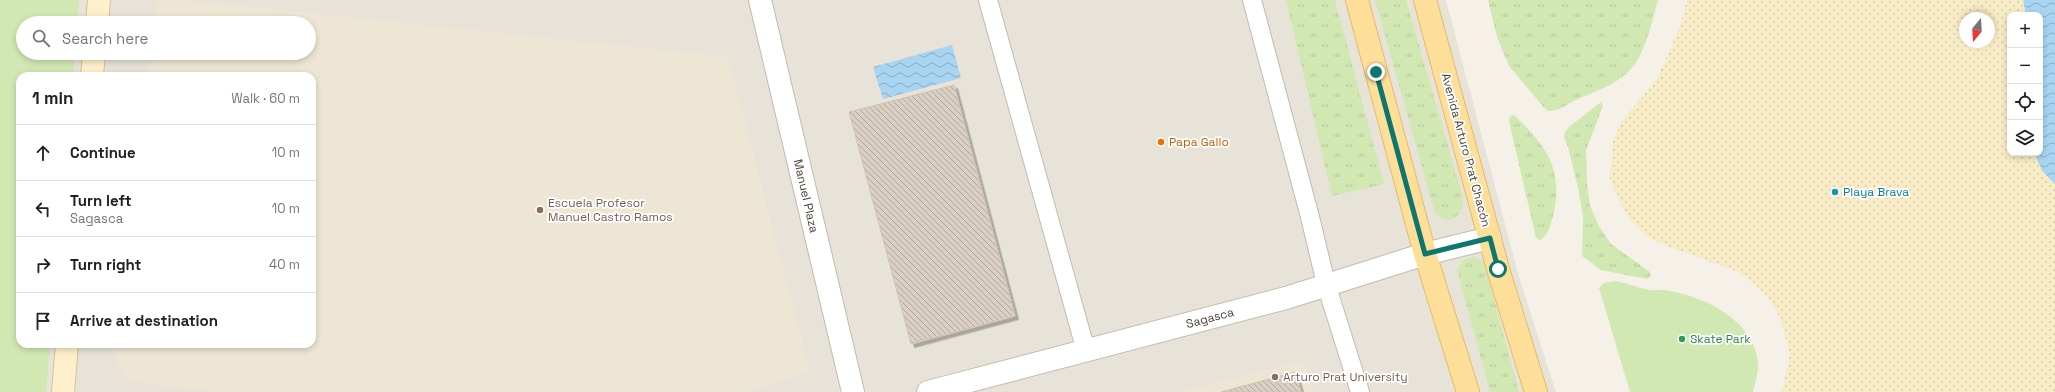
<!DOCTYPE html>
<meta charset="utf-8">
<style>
body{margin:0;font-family:"Space Grotesk",sans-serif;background:#f2f2f2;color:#202124}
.controls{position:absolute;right:12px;top:12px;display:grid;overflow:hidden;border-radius:8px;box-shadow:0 2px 6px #0003}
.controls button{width:36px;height:36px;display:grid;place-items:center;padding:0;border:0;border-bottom:1px solid #e0e0e0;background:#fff;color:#202124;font:20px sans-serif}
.compass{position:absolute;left:1959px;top:12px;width:36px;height:36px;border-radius:50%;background:#fff;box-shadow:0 2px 6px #0003;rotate:198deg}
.stop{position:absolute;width:12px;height:12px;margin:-9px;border:3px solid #0f766e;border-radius:50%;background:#fff}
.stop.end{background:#0f766e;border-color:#fff;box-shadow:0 1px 4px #0008}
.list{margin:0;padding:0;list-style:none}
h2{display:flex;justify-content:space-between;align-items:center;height:52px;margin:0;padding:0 16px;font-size:17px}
h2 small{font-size:13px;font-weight:400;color:#757577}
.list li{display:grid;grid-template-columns:26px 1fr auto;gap:12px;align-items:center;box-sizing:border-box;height:56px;padding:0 16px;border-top:1px solid #e0e0e0}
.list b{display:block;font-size:15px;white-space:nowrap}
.list p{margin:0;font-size:13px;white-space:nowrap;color:#757577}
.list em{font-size:13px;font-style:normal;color:#757577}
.icon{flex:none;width:22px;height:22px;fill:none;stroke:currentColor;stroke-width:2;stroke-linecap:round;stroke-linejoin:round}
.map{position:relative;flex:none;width:2055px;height:392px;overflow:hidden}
.search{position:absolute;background:#fff;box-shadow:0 2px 6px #0003;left:16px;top:16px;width:300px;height:44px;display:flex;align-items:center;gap:10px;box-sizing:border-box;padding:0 14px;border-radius:22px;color:#757577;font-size:15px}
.panel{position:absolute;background:#fff;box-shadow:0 2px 6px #0003;left:16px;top:72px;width:300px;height:276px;border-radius:12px}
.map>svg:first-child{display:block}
</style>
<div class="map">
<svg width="2055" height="392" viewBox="0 0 2055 392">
<defs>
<pattern id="grass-tufts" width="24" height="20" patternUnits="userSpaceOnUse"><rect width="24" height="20" fill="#d1e8b3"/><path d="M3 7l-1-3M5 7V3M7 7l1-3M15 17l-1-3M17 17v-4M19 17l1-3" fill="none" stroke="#b5c89b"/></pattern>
<pattern id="sand-dots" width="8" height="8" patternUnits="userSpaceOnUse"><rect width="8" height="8" fill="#f8ecc6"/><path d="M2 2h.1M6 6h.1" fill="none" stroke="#d6ccab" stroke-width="1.8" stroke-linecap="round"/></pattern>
<pattern id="water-waves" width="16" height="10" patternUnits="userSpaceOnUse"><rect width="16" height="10" fill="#a7d4f0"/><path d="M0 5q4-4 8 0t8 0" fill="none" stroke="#8aaec3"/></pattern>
<pattern id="building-back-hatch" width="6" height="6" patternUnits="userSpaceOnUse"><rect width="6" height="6" fill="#d9cfc2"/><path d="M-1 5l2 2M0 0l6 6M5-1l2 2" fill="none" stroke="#b2aa9f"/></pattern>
<filter id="shadow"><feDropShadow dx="3.5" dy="3.5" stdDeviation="0" flood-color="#0004"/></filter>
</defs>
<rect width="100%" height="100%" fill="#f5f1e9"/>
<!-- residential -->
<path fill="#e8e3d8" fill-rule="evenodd" d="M0,0h1446l73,277 37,115h-1556zM23,23h286v30h-286zM20,76h292v268h-292z"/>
<!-- education -->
<path fill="#ede6d4" d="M157,0h25l546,57 82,315 -66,20h-525l-92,-11 -12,-21 2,-16h195v-268h-164l3,-23h158v-30h-155z
M1304,361l9,31h-133z"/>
<!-- grass -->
<path fill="url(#grass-tufts)" d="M1286,0h49l49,184 -52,12z
M1375,0h31l57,198c1,11 -3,17 -13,22l-9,-2 -6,-5z
M1488,0h170c-7,24 -12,55 -31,73 -13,12 -33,19 -49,26 -12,5 -17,12 -31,12l-38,-45 -12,-29z
M1601,102l2,4 -17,44 1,33 3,23 9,20 12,18 39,28 1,4 -4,3 -46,-9 -19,-14 1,-38 -4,-26 -11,-45 -4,-10 1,-5 4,-5z
M1514,115c33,31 50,55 39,101 -3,10 -4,19 -13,24l-4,-2 -27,-117 1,-5z
M1473,257l11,5 35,130h-29l-33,-122 7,-11z"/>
<!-- sand -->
<path fill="url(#sand-dots)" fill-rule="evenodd" d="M1687,0h336l3,15h-16v138h24l9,19 12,12v208h-273l8,-38 -10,-36 -9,-17 -13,-14 -22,-16 -67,-24 -23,-11 -15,-16 -13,-20 -8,-22 3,-37 9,-20 35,-42 23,-53zM1965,18h24v24h-24z"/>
<!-- park -->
<path fill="#d1e8b3" d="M0,0h79l-2,23h-54v30h52l-2,23h-53v268h30l-4,48h-46z
M1616,281c11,2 22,7 33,9 7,1 14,-1 21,1 37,7 83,29 88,71 1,9 -3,21 -5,30h-123l-31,-104 5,-5z"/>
<!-- water -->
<path fill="url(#water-waves)" d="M2023,0h32v184l-12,-12 -9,-19h6v-138h-14z
M952,45l9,33 -78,21 -10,-32z"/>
<!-- building -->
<path fill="url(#building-back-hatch)" stroke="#d1c4b2" filter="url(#shadow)" d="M954,85l61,231 -104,28 -62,-232z
M1295,372l6,20h-80z"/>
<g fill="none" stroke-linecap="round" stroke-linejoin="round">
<defs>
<path id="lane" d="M988,0l98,351
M1252,0l58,217 16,67 34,108"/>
<path id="street" d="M760,0l93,392
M928,392l358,-94 139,-44 65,-16"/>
<path id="secondary" d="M97,23l2,-23
M92,76l2,-23
M63,392l4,-48"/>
<path id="primary" d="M1357,0l68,254 43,138
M1425,0l73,269 38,123"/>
</defs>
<!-- lane casing -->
<use href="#lane" stroke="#c3bbaf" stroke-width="20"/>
<!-- street casing -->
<use href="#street" stroke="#c3bbaf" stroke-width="24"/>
<!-- secondary casing -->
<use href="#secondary" stroke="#d4c39a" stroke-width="24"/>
<!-- primary casing -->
<use href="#primary" stroke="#e3bc69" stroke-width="24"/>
<!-- lane -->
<use href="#lane" stroke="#fff" stroke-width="18"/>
<!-- street -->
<use href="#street" stroke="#fff" stroke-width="22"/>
<!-- secondary -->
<use href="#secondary" stroke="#fef0ca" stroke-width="22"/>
<!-- primary -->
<use href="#primary" stroke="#fddf9a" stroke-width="22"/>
</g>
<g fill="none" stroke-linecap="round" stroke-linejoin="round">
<!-- route -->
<path stroke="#0f766e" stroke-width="5" d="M1376,72l49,182 65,-16 8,31"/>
</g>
<!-- markers -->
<circle fill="#e8710a" stroke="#fff" stroke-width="1.5" cx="1161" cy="142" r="4"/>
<circle fill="#0f9aa8" stroke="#fff" stroke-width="1.5" cx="1835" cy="192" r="4"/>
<g fill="#8d6e63" stroke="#fff" stroke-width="1.5">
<circle cx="540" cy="210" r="4"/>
<circle cx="1275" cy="377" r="4"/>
</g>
<circle fill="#2e9e5b" stroke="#fff" stroke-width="1.5" cx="1682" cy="339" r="4"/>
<g text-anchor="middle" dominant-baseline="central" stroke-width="3.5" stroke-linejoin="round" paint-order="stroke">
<!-- food labels -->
<g font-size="12" fill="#c56008" stroke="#fff" text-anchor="start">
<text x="1169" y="142">Papa Gallo</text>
</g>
<!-- street labels -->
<g font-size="12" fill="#484138" stroke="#fff">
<text transform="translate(1466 150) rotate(75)">Avenida Arturo Prat Chacón</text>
<text transform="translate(806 196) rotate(77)">Manuel Plaza</text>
<text transform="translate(1210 318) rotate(-15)">Sagasca</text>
</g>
<!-- culture labels -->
<g font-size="12" fill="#0d838f" stroke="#fff" text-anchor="start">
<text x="1843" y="192">Playa Brava</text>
</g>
<!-- education labels -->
<g font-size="12" fill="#785e54" stroke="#fff" text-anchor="start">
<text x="548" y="203">Escuela Profesor<tspan x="548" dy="14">Manuel Castro Ramos</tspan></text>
<text x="1283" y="377">Arturo Prat University</text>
</g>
<!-- leisure labels -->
<g font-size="12" fill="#27864d" stroke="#fff" text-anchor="start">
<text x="1690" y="339">Skate Park</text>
</g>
</g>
</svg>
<div class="controls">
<button>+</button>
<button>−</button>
<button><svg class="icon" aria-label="locate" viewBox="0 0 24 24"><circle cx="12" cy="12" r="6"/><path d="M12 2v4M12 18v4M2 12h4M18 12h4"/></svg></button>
<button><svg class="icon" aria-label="layers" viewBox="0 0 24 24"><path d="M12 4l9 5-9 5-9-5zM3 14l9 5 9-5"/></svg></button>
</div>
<svg class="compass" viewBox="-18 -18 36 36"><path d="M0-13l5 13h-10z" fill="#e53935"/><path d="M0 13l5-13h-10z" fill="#757577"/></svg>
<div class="stop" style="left:1498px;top:269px"></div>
<div class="stop end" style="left:1376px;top:72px"></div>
<div class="search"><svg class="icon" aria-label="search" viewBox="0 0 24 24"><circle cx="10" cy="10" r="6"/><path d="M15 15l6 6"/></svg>Search here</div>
<section class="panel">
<h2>1 min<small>Walk · 60 m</small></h2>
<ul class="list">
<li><svg class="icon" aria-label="ahead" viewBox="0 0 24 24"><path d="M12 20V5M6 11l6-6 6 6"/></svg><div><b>Continue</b></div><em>10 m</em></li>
<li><svg class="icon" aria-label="left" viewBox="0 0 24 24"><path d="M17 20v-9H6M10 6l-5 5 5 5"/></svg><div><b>Turn left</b><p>Sagasca</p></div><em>10 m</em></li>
<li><svg class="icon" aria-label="right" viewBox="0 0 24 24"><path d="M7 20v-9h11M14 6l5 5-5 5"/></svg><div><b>Turn right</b></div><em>40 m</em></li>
<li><svg class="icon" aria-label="arrive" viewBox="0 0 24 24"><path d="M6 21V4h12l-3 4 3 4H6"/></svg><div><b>Arrive at destination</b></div></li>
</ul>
</section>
</div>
